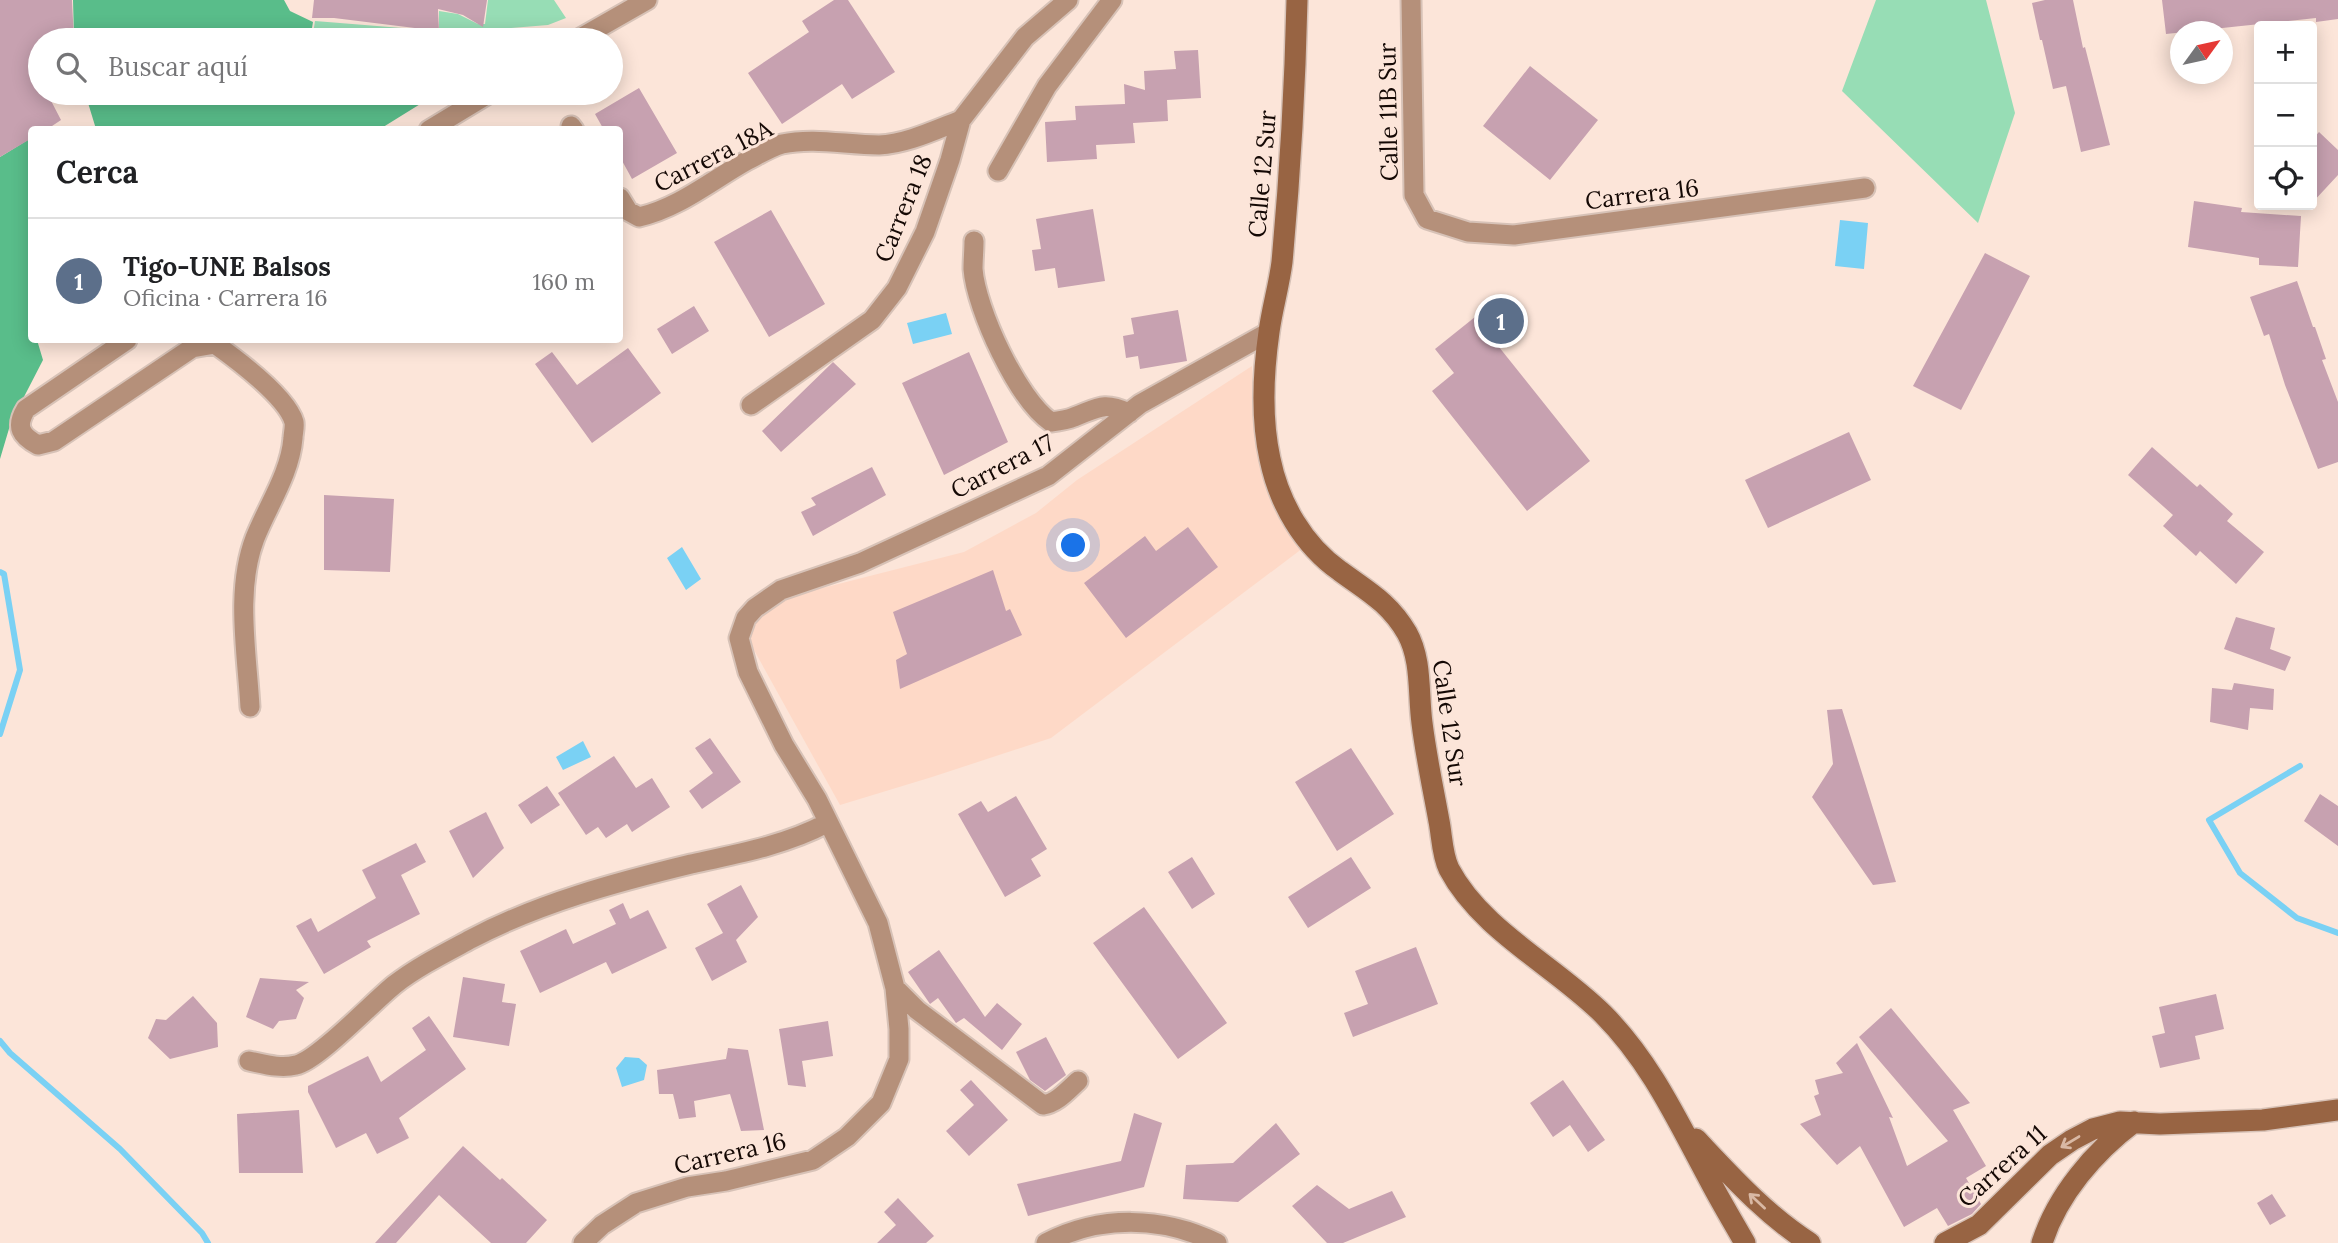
<!DOCTYPE html>
<html lang="es">
<meta charset="utf-8">
<style>
body{margin:0;font-family:Lora,serif;background:#f2f2f2;color:#202124}
.controls{position:absolute;right:21px;top:21px;display:grid;overflow:hidden;border-radius:7px;box-shadow:0 4px 18px #0003}
.controls button{width:63px;height:63px;display:grid;place-items:center;padding:0;border:0;border-bottom:2px solid #e0e0e0;background:#fff;color:#202124;font:35px sans-serif}
.compass{position:absolute;left:2170px;top:21px;width:63px;height:63px;border-radius:50%;background:#fff;box-shadow:0 4px 18px #0003;rotate:57deg}
.you{position:absolute;left:1074px;top:546px;width:24px;height:24px;margin:-18px;border:5px solid #fff;border-radius:50%;background:#1a73e8;box-shadow:0 0 0 10px #1a73e833}
.badge{display:grid;place-items:center;width:46px;height:46px;border-radius:50%;background:#ea580c;color:#fff;font-size:23px;font-weight:700}
.pin{position:absolute;translate:-50% -50%;border:4px solid #fff;box-shadow:0 2px 7px #0006}
.list{margin:0;padding:0;list-style:none}
h2{display:flex;justify-content:space-between;align-items:center;height:91px;margin:0;padding:0 28px;font-size:30px}
h2 small{font-size:23px;font-weight:400;color:#757577}
.list li{display:grid;grid-template-columns:46px 1fr auto;gap:21px;align-items:center;box-sizing:border-box;height:126px;padding:0 28px;border-top:2px solid #e0e0e0}
.list b{display:block;font-size:26px;white-space:nowrap}
.list p{margin:0;font-size:23px;white-space:nowrap;color:#757577}
.list em{font-size:23px;font-style:normal;color:#757577}
.icon{flex:none;width:38px;height:38px;fill:none;stroke:currentColor;stroke-width:2;stroke-linecap:round;stroke-linejoin:round}
.map{position:relative;flex:none;width:2338px;height:1243px;overflow:hidden}
.search{position:absolute;background:#fff;box-shadow:0 4px 18px #0003;left:28px;top:28px;width:595px;height:77px;display:flex;align-items:center;gap:18px;box-sizing:border-box;padding:0 24px;border-radius:38px;color:#757577;font-size:26px}
.panel{position:absolute;background:#fff;box-shadow:0 4px 18px #0003;left:28px;top:126px;width:595px;height:217px;border-radius:7px}
.map>svg:first-child{display:block}
</style>
<div class="map">
<svg width="2338" height="1243" viewBox="0 0 2338 1243">
<rect width="100%" height="100%" fill="#fce5d9"/>
<!-- built -->
<path fill="#fed9c7" d="M1252,366l3,58 14,70 34,54 -252,190 -119,39 -92,28 -91,-164 12,-30 38,-17 165,-42 72,-39 41,-33z"/>
<!-- green -->
<path fill="#97ddb5" d="M488,0h66l12,18 -18,7 -51,4 -33,11h-152l3,-19 124,10v-20l19,3 20,10h7z
M1876,0h110l29,113 -37,110 -136,-132z"/>
<!-- forest -->
<path fill="#59bd8a" d="M73,0h211l6,11 23,11 -3,18h-236z
M85,93h262l3,8 15,-8h73l-58,36h-284z
M31,138l1,202h5l6,20 -32,62 -11,37v-302z"/>
<!-- water -->
<path fill="#7ad1f4" d="M1840,220l28,3 -4,46 -29,-3z
M946,313l6,21 -39,10 -6,-21z
M682,547l19,32 -15,11 -19,-32z
M583,741l8,16 -28,13 -7,-13z
M625,1057l14,1 8,7 -3,15 -22,7 -6,-19z"/>
<g fill="none" stroke-linecap="round" stroke-linejoin="round">
<!-- stream -->
<path stroke="#7ad1f4" stroke-width="6" d="M0,572l4,2 16,96 -20,64
M2300,766l-91,54 31,53 57,45 41,15
M0,1041l10,12 110,96 82,84 6,10"/>
</g>
<!-- building -->
<path fill="#c7a1b0" d="M0,0h72l2,40h-34v22l-10,3 10,17v11h7l14,27 -15,10h-14v8l-32,19z
M314,0h173l-4,27 -20,-12 -25,-6 1,22 -105,-13h-22z
M834,0h14l47,72 -43,27 -10,-15 -60,40 -34,-51 61,-41 -7,-11z
M2045,0h28l10,48 2,-1 25,98 -29,7 -15,-66 -13,3 -11,-49h-2l-8,-37z
M2162,0h176v19l-22,3v-4l-150,16z
M1198,50l3,48 -34,2 1,21 -35,2 2,20 -39,2 1,14 -50,3 -2,-40 31,-2 -1,-14 50,-2 -1,-20 21,6 -1,-19 32,-2 -2,-18z
M1530,66l68,54 -48,60 -67,-54z
M639,88l38,65 -45,26 -12,-22v-27h-16l-9,-16z
M2319,132l19,18v25l-26,28v-63z
M2194,201l48,7 -1,4 60,4 -3,51 -39,-2v-7l-71,-11z
M1093,209l12,72 -47,7 -3,-20 -20,3 -3,-21 9,-1 -5,-30z
M771,210l54,94 -56,33 -55,-95z
M1985,253l45,23 -69,134 -48,-24z
M2297,281l16,46h2l11,32 -4,1 16,42v60l-20,7 -33,-84 -16,-51 -5,2 -14,-39z
M694,306l15,25 -37,23 -15,-25z
M1178,310l9,51 -47,8 -2,-13 -12,2 -3,-22 11,-2 -3,-16z
M1475,317l115,144 -63,50 -95,-120 22,-18 -19,-24z
M628,348l33,45 -69,50 -57,-79 17,-12 25,33z
M969,352l39,90 -64,33 -42,-92z
M833,362l23,22 -75,68 -19,-21z
M1849,432l22,48 -103,48 -23,-48z
M2152,447l45,40 3,-3 33,30 -6,7 37,31 -28,32 -36,-33 -4,5 -33,-30 10,-11 -45,-40z
M872,467l14,28 -73,41 -12,-24 15,-7 -5,-7z
M324,495l70,4 -4,73 -66,-2z
M1188,527l30,40 -92,71 -42,-55 61,-47 11,15z
M993,570l13,41 4,-2 12,26 -122,54 -4,-29 11,-6 -14,-42z
M2236,617l39,11 -5,21 21,8 -6,14 -61,-22z
M2234,683l40,6 -1,21 -23,-2 -2,22 -38,-8 2,-34 20,2z
M1842,709l54,173 -23,3 -61,-88 21,-33 -6,-54z
M710,738l31,44 -39,27 -13,-18 24,-18 -18,-25z
M1351,748l43,66 -57,37 -42,-69z
M614,756l22,32 16,-10 18,29 -38,25 -5,-8 -21,14 -8,-11 -12,8 -28,-42z
M547,786l13,19 -29,19 -13,-19z
M2320,794l18,12v40l-34,-25z
M1016,796l31,53 -16,10 10,17 -36,21 -47,-83 23,-13 7,11z
M486,812l18,36 -31,30 -24,-47z
M416,843l10,19 -25,13 19,39 -53,27 4,6 -47,27 -28,-48 15,-8 7,14 58,-34 -14,-28z
M1192,857l23,37 -23,15 -24,-37z
M1351,857l20,31 -63,40 -20,-31z
M741,885l17,32 -22,23 11,22 -35,19 -17,-33 28,-15 -16,-29z
M623,903l7,16 18,-9 19,38 -55,26 -6,-12 -66,31 -20,-42 46,-22 7,15 43,-20 -7,-14z
M1144,907l83,116 -49,36 -85,-116z
M1416,947l22,57 -85,33 -9,-24 24,-9 -13,-33z
M939,950l46,67 12,-14 25,21 -20,26 -38,-32 -8,5 -18,-25 -8,6 -22,-32z
M463,977l42,7 -3,18 14,2 -7,42 -56,-9z
M260,978l49,4 -13,8 8,8 -8,21 -17,2 -6,8 -27,-12z
M2216,994l8,35 -29,7 5,23 -40,9 -8,-32 13,-3 -6,-26z
M193,996l24,27 1,24 -48,12 -22,-21 8,-19 10,1z
M1891,1008l79,95 -17,7 33,56 -20,12 15,26 -9,10 -24,12 -11,-18 -33,19 -44,-81 -23,19 -37,-41 21,-9 -7,-19 5,-2 -4,-14 28,-7 -7,-10 21,-20 36,75 -4,-1 18,49 41,-25 -89,-104z
M429,1016l37,53 -67,49 10,20 -32,16 -11,-21 -30,15 -28,-56v-6l60,-30 13,26 45,-32 -14,-22z
M828,1021l5,35 -31,5 4,26 -18,-2 -9,-56z
M1046,1037l20,38 -21,16 -15,-11 -14,-28z
M728,1048l20,2 16,80 -23,1 -11,-37 -36,7 2,16 -17,2 -6,-25h-14l-2,-24 69,-11z
M971,1080l37,40 -39,36 -23,-25 28,-26 -14,-15z
M1563,1080l42,60 -17,12 -18,-27 -17,12 -23,-34z
M299,1110l4,63h-64l-2,-59z
M1134,1113l28,10 -18,64 -116,29 -11,-32 104,-23z
M1276,1123l24,31 -62,48 -55,-3 3,-34 47,-2z
M463,1146l37,34 2,-2 45,42 -21,23h-35l-52,-48 -43,48h-21z
M1317,1185l32,24 43,-18 14,26 -63,26h-16l-35,-37z
M2272,1194l14,22 -16,9 -13,-22z
M898,1198l36,38 -8,7h-49l19,-18 -12,-13z"/>
<g fill="none" stroke-linecap="round" stroke-linejoin="round">
<defs>
<path id="street" d="M1411,0l3,195 13,24 41,13 46,3 351,-47
M577,40l70,-40
M571,126l3,4
M429,130l61,-37
M998,171l49,-85 65,-86
M620,198l8,13 11,6c40,-9 73,-37 109,-57 10,-5 23,-13 34,-16 32,-7 64,1 97,1 27,-1 56,-15 82,-25
M974,241c0,9 -1,19 -1,28 3,40 45,131 78,153 8,-1 16,-2 23,-5 24,-9 29,-16 55,-4
M127,340l-101,69c-11,18 -5,27 12,36l16,-4 138,-93 23,-4c21,15 72,53 79,78 1,5 -1,12 -1,16 -3,36 -25,67 -38,100 -20,52 -8,115 -5,169
M751,405l121,-85 25,-32 28,-56 25,-72 11,-40 64,-83 43,-37
M895,988l22,22 126,95c14,-2 24,-14 35,-24
M249,1061c15,3 31,8 47,4 21,-4 77,-63 98,-80 23,-18 51,-32 77,-46 68,-36 146,-57 220,-75 46,-10 95,-19 136,-41
M583,1243l19,-18 34,-22 51,-16 39,-6 87,-21 34,-23 34,-34 18,-44v-30l-4,-41 -17,-65 -61,-124 -33,-54 -36,-73 -9,-34 7,-20 9,-10 26,-18 79,-27 188,-87 92,-72 129,-72
M1046,1243c54,-28 116,-27 171,0"/>
<path id="secondary" d="M1297,0c-2,88 -7,175 -15,262 -3,24 -10,47 -13,70 -6,42 -8,86 1,127 9,44 33,86 70,112 27,20 49,31 67,62 15,27 11,60 15,90 4,33 11,65 17,98 3,15 3,34 10,48 32,61 106,97 154,145 48,48 75,108 107,167 11,21 23,41 35,62
M1696,1139c35,37 70,76 114,104
M1945,1243l34,-18 71,-70 22,-15 21,-11 27,-7 40,2 103,-4 75,-10
M2042,1243c15,-48 53,-92 92,-121"/>
</defs>
<!-- street casing -->
<use href="#street" stroke="#d7c2b7" stroke-width="23"/>
<!-- secondary casing -->
<use href="#secondary" stroke="#d7c2b7" stroke-width="24"/>
<!-- street -->
<use href="#street" stroke="#b5907a" stroke-width="19"/>
<!-- secondary -->
<use href="#secondary" stroke="#986443" stroke-width="21"/>
</g>
<!-- one-way arrows -->
<defs><path id="oneway-shaft" d="M-6 0H5M1.5-3L5.5 0L1.5 3" fill="none" stroke-width="1.6" stroke-linecap="round" stroke-linejoin="round" transform="scale(1.75)"/></defs>
<g stroke="#d9b8a4">
<use href="#oneway-shaft" transform="translate(2070 1142) rotate(149)"/>
<use href="#oneway-shaft" transform="translate(1757 1201) rotate(-137)"/>
</g>
<g text-anchor="middle" dominant-baseline="central" stroke-width="6" stroke-linejoin="round" paint-order="stroke">
<!-- street labels -->
<g font-size="24" fill="#140804" stroke="#fce5d9">
<text transform="translate(1388 112) rotate(-91)">Calle 11B Sur</text>
<text transform="translate(713 156) rotate(-27)">Carrera 18A</text>
<text transform="translate(1262 174) rotate(-85)">Calle 12 Sur</text>
<text transform="translate(1642 194) rotate(-7)">Carrera 16</text>
<text transform="translate(903 208) rotate(-68)">Carrera 18</text>
<text transform="translate(1002 466) rotate(-27)">Carrera 17</text>
<text transform="translate(1450 723) rotate(82)">Calle 12 Sur</text>
<text transform="translate(730 1153) rotate(-13)">Carrera 16</text>
<text transform="translate(2002 1166) rotate(-42)">Carrera 11</text>
</g>
</g>
</svg>
<div class="controls">
<button>+</button>
<button>−</button>
<button><svg class="icon" aria-label="locate" viewBox="0 0 24 24"><circle cx="12" cy="12" r="6"/><path d="M12 2v4M12 18v4M2 12h4M18 12h4"/></svg></button>
</div>
<svg class="compass" viewBox="-18 -18 36 36"><path d="M0-13l5 13h-10z" fill="#e53935"/><path d="M0 13l5-13h-10z" fill="#757577"/></svg>
<div class="you"></div>
<div class="pin badge" style="left:1501px;top:321px;background:#5c6f8a">1</div>
<div class="search"><svg class="icon" aria-label="search" viewBox="0 0 24 24"><circle cx="10" cy="10" r="6"/><path d="M15 15l6 6"/></svg>Buscar aquí</div>
<section class="panel">
<h2>Cerca<small></small></h2>
<ul class="list">
<li><span class="badge" style="background:#5c6f8a">1</span><div><b>Tigo-UNE Balsos</b><p>Oficina · Carrera 16</p></div><em>160 m</em></li>
</ul>
</section>
</div>
